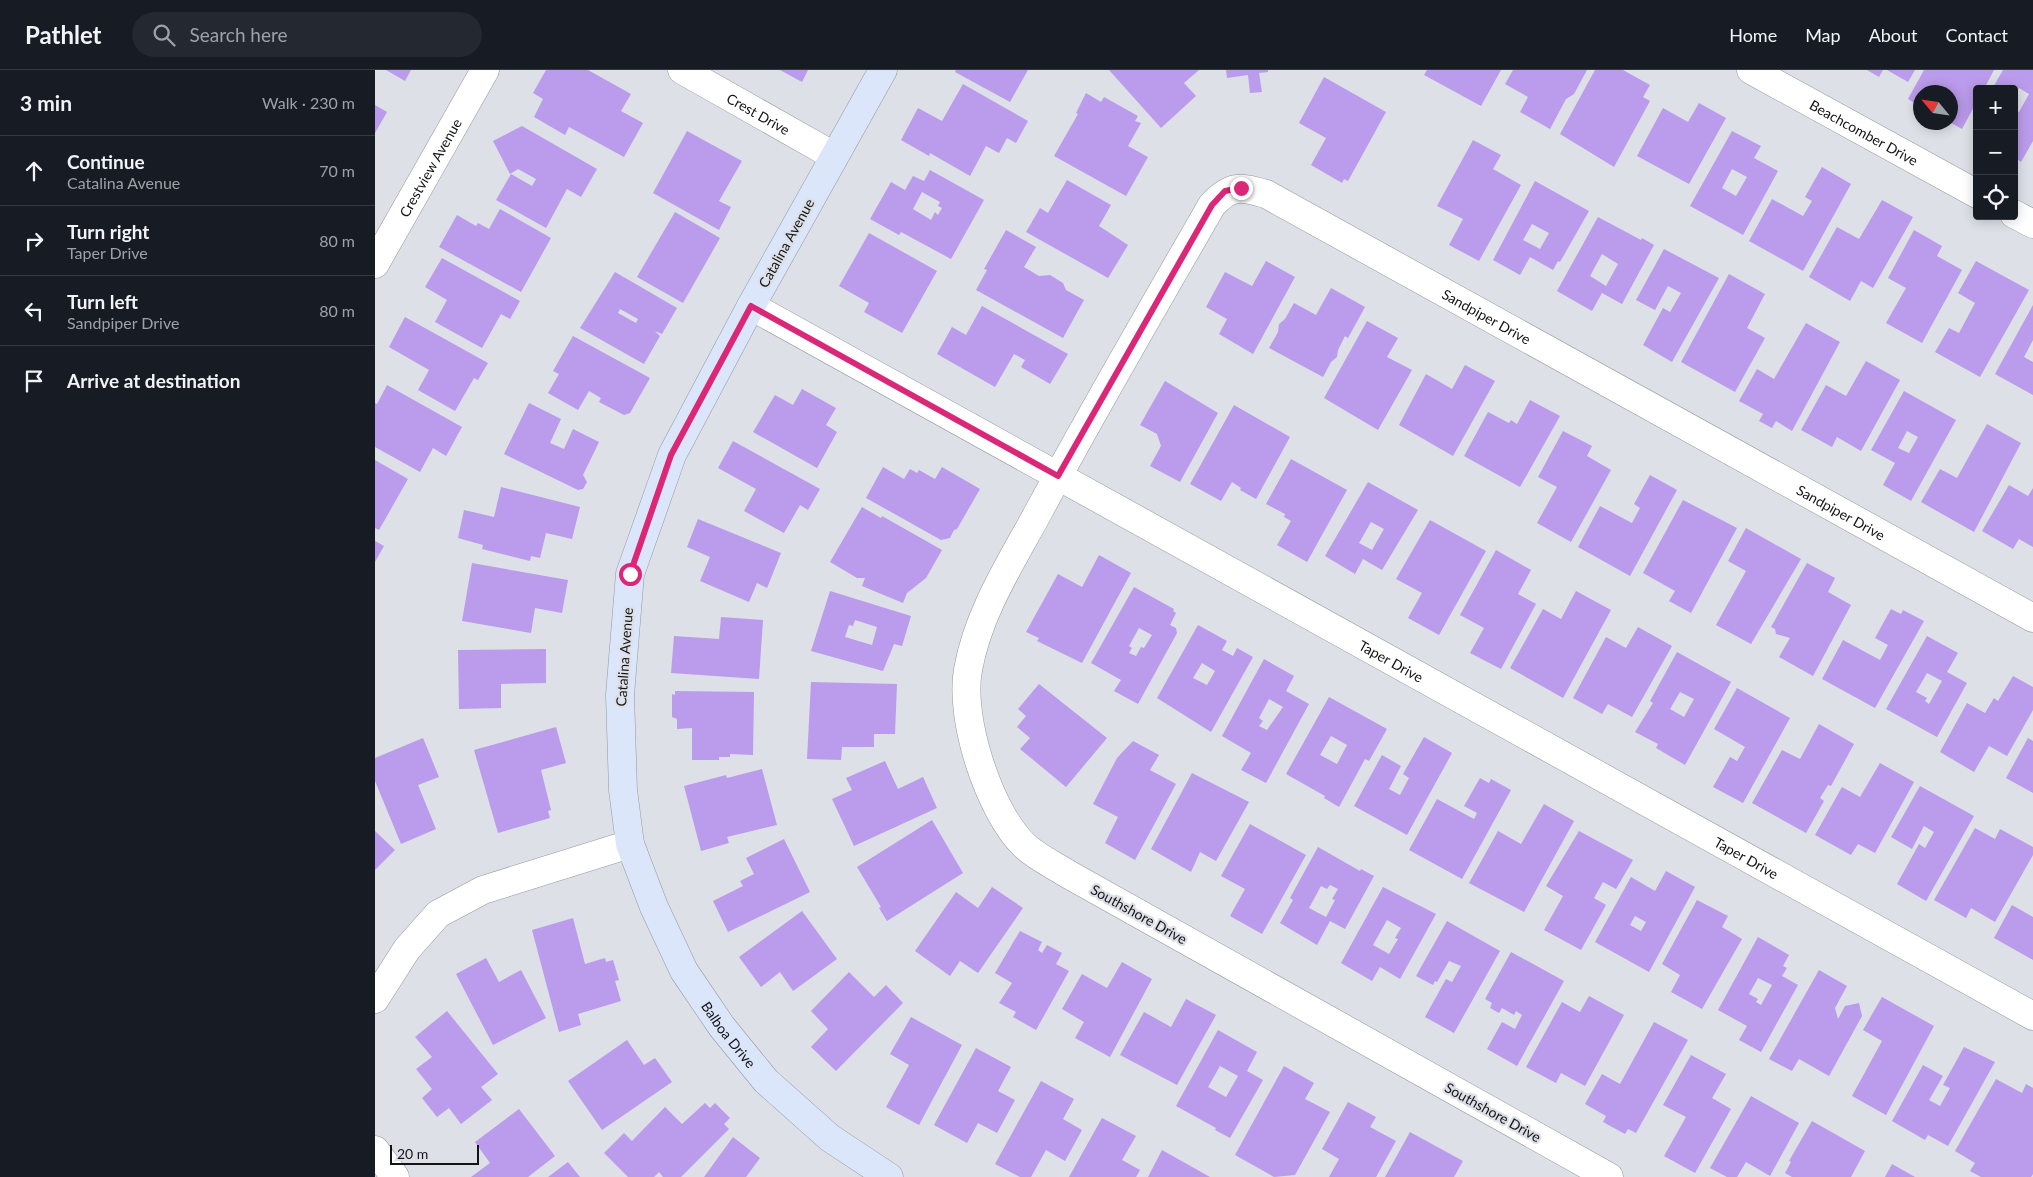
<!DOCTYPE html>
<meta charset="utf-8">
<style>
body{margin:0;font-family:Lato,sans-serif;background:#242831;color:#f1f3f6}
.controls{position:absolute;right:15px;top:15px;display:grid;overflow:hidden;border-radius:5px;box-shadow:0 2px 12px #0003}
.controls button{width:45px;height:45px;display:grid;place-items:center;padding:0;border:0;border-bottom:1px solid #363941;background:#171b24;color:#f1f3f6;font:25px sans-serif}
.compass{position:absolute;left:1538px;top:15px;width:45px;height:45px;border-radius:50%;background:#171b24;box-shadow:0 2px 12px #0003;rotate:299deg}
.scale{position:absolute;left:15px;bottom:12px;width:89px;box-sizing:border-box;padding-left:5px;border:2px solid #131416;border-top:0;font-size:14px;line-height:18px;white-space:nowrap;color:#131416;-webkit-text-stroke:4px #dde0e7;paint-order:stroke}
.stop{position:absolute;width:15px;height:15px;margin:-11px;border:4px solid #db2777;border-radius:50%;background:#fff}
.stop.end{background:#db2777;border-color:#fff;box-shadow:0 1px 5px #0008}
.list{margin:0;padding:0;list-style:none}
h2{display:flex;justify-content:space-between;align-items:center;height:65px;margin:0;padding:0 20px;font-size:21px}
h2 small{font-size:16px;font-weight:400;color:#9ea1a6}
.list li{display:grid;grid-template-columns:32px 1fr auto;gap:15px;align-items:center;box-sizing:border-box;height:70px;padding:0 20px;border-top:1px solid #363941}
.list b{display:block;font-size:19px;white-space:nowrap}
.list p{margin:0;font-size:16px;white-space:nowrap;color:#9ea1a6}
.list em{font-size:16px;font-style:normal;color:#9ea1a6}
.icon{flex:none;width:28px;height:28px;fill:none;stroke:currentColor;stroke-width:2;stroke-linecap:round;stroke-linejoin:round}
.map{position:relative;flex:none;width:1658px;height:1107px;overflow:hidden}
header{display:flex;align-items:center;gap:30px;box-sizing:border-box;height:70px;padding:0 25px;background:#171b24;border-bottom:1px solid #363941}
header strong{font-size:24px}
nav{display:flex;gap:28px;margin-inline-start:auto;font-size:18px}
.search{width:350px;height:45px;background:#242831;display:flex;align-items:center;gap:12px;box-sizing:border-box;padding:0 18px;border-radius:28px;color:#9ea1a6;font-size:19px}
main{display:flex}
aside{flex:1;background:#171b24}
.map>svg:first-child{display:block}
</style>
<header>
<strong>Pathlet</strong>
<div class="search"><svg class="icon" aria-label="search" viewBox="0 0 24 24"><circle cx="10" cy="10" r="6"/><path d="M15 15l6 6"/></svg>Search here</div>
<nav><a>Home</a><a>Map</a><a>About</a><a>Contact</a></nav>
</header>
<main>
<aside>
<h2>3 min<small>Walk · 230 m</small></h2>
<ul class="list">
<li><svg class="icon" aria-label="ahead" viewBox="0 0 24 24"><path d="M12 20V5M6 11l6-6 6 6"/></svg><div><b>Continue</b><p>Catalina Avenue</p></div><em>70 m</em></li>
<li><svg class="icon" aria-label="right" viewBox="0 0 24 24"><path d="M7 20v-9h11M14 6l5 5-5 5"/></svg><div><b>Turn right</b><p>Taper Drive</p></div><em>80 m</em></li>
<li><svg class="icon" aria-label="left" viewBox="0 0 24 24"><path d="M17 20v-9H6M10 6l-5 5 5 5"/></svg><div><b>Turn left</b><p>Sandpiper Drive</p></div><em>80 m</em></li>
<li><svg class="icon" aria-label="arrive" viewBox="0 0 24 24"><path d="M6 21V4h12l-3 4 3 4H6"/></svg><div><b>Arrive at destination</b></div></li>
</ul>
</aside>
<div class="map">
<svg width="1658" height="1107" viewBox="0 0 1658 1107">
<rect width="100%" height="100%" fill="#dde0e7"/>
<!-- building -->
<path fill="#bb9beb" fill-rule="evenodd" d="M11,0h25l-6,11z
M171,0h42l43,24 -10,17 22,12 -19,34 -55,-30 -4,8 -31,-18 9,-18 -10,-6z
M405,0h28l-6,12z
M581,0h72l-18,32 -55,-30z
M734,0h90l-15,13 12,13 -35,32z
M851,0h42v2l-9,1 3,19 -12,1 -2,-18 -21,3z
M1052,0h74l-20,36 -57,-31z
M1138,0h74l-13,24 -8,5 -16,30 -30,-17 8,-15 -23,-13z
M1220,0h28l27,15 -7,12 7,4 -36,66 -54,-33z
M1492,0h16l-4,7z
M1512,0h28l-7,12z
M1549,0h70l-10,19h-7v12l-15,28 -11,-6v-31h-30v15l-13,-8z
M1628,0h30v71l-12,21 -7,-5v-48l5,3 10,-18 -10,-6 -5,8v-7h-22z
M949,7l62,35 -38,69 -4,-2 -2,4 -31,-18 15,-27 -27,-15z
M588,14l65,37 -12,22 -9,-5 -8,15 -13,-7 -16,30 -40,-23 -1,3 -28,-16 17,-32 24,13z
M711,23l15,9 3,-5 34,19 -3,5 6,2 -13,23 20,11 -22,39 -72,-40 24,-42 -2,-1z
M1324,33l27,15 -37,66 -52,-28 26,-48 25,14z
M0,35l12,7 -12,21z
M147,56l75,43 -16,28 -14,-8 -21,39 -50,-28 15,-26 21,12 4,-7 -18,-10 -8,5 -17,-33z
M312,61l55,30 -23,40 12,6 -12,23 -66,-37z
M1357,61l29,15 -7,12 24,13 -35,64 -53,-29zM1357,99l15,8 -11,19 -14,-8z
M1098,70l28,15 -8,14 28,16 -42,76 -30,-16 14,-26 -26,-13z
M1447,97l29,17 -48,87 -54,-30 23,-42 31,17 9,-15 -7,-4z
M555,100l54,30 -33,59 -50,-27 -2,3 -29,-16 21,-37 14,8 8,-14 11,5zM547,122l18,10 -2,4 4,2 -4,7 -3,-3 -4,8 -18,-11z
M692,110l44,25 -12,21 29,19 -20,33 -82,-46 14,-24 8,5z
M1160,111l54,30 -29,51 -2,-1 -5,9 -23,-13 -10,18 -27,-15zM1157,154l17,9 -9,16 -17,-9z
M1507,130l31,17 -40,71 -12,-7 -11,20 -41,-24 28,-50 22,12z
M125,139l51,29 -30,54 -82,-45 18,-32 19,11 2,-3 11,6z
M300,142l45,26 -37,65 -46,-26z
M1223,147l43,23 1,-2 12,7 -32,59 -20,-11 -10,18 -35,-20zM1227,184l16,10 -12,22 -16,-10z
M631,160l30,17 -12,20 15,9 11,-1 13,8 3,7 18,10 -21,38 -87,-48 11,-20 -3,-1z
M1539,160l28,16 -5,10 25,14 -40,73 -36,-20 20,-35 -18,-10z
M494,163l68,38 -35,62 -38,-21 5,-9 -30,-17z
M1289,179l55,29 -47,84 -29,-17 20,-37 7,4 11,-19 -13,-7 -13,24 -19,-10z
M67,188l78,43 -10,18 -9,-5 -19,34 -47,-26 12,-22 -22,-13z
M891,191l29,16 -42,77 -34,-20 8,-15 -21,-12 19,-35 27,14z
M1601,191l53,29 -49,87 -45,-25 14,-24 10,5 16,-30 -17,-10z
M240,202l62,36 -15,26 -7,-3 5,5 -16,28 -64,-36zM245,239l18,10 -2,4 -18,-10z
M1354,204l36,20 -18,34 18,10 -30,54 -54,-30z
M956,218l34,19 -17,31 -3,-2 -7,14 -1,7 -6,5 -8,15 -54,-29 9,-16 1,-8 6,-5 9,-16 22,12z
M1658,235v35l-9,17 9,5v33l-38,-21z
M607,236l86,48 -18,30 -29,-17 4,-7 -11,-6 -19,33 -58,-33 15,-27 14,8z
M30,247l83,46 -10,17 -4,-2 -19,33 -37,-21 11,-20 -40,-23z
M992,251l31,17 -11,19 25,13 -34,60 -54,-32z
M1431,253l34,19 -48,89 -16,-10 -4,7 -13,-7 4,-7 -24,-13 18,-32 17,10z
M198,266l77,42 -20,35 -6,2 -25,-13 2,-4 -12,-7 -11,19 -30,-17 11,-19 -6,-3z
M1491,291l34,19 -39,71 -24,-14 -5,10 -31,-17 25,-45 20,11z
M1090,295l30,16 -42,75 -54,-31 27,-51 26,15z
M790,311l53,32 -38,69 -30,-16 11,-20 -4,-12 -17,-9z
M12,315l75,42 -16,29 -13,-8 -13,24 -45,-25v-44l2,1z
M427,319l34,19 -10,17 11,7 -20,36 -64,-36 22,-37 18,10z
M1529,321l52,29 -45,81 -28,-16 12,-22 -24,-13zM1532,361l11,6 -9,16 -11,-5z
M1155,330l30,16 -40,71 -56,-31 24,-44 21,11 2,-3 6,4z
M154,333l32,16 -11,24 14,6 9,-20 26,13 -16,33 4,7 -4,7 -5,1 -74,-36z
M859,335l56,32 -34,62 -16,-9 1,-2 -9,-6 -11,19 -31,-17z
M1612,354l34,19 -47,89 -53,-30 19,-33 17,9z
M1188,361l29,15 -5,10 24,14 -40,72 -34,-19 20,-36 -19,-10z
M358,371l87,48 -12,21 -8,-5 -16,28 -40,-22 12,-22 -38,-21z
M916,389l56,31 -40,72 -30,-17 14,-24 -7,-4 1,-3 -19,-10z
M0,390l33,19 -29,51 -4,-2z
M508,397l21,12 6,-10 7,4 2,-3 16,9 7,-12 38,22 -23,40 -3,1 -4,8 -9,2 -75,-42z
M1275,405l27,15 -47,86 -52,-29 22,-41 32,17 8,-15 -6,-4z
M993,412l50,28 -36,60 -19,-11 -8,15 -30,-18zM996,452l13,7 -12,21 -13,-7z
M1634,415l19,11 5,-8v59l-14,-8 -6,10 -31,-18z
M126,417l79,20 -8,32 -26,-6 -6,25 -9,-2 -1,5 -48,-12 1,-4 -25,-7 6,-28 30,7z
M1308,430l54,28 -46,85 -22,-12 6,-10 -32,-18z
M487,437l19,11 1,-2 60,34 -16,28 -19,15 -4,10 -41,-17 3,-8h-8l-27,-16z
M323,449l83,34 -14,35 -10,-5 -8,19 -49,-21 10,-24 -23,-10z
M1055,450l56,31 -47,84 -31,-17 14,-25 -26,-14z
M1371,458l55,31 -50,85 -35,-19 30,-54 -18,-10z
M0,471l9,5 -9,16z
M1121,480l35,20 -13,24 18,10 -35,65 -31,-16 14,-25 -24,-13z
M724,485l32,18 -49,90 -45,-22 2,-3 -13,-6 32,-58 24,13z
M97,493l96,17 -6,33 -27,-5 -4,25 -69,-12z
M1432,493l28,15 -7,14 23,13 -38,71 -34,-19 11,-19 -14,-4 -1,-5 -4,-2z
M759,517l40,22 -1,2 3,2 -6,12 6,3 1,5 -39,71 -24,-13 7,-11 -30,-17zM764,558l13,7 -8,13 -3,-1 -5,9 -7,-3 3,-5 -3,-2z
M455,521l81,25 -9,30 -8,-2 -11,27 -72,-20zM480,550l22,7 -5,18 -27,-8 4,-12 4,1z
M1201,521l35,19 -48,88 -53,-30 33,-59 18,10z
M1516,539l10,5 2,-4 21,11 -49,87 -53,-29 21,-39 37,20 8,-15 -13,-7z
M346,547l42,3 -4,59 -88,-6 3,-37 45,3z
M823,555l29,16 -5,9 11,6 4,-8 16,9 -42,75 -54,-34zM827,593l13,8 -8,14 -14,-7z
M1263,557l34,19 -40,71 -24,-13 -6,10 -29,-16 33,-61 20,11z
M1552,566l31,17 -11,19 20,11 -30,54 -51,-28zM1552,603l15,8 -13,23 -4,-3 2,-3 -11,-6z
M171,579v34l-45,1v24l-42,1 -1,-59z
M1302,582l54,30 -46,83 -29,-17 2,-4 -23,-12 18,-29 -3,-2zM1305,622l14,7 -10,18 -14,-8z
M889,589l30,17 -8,15 23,13 -43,79 -25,-13 10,-17 -29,-17zM894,629l14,8 -16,23 -8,-4 4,-5 -4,-3z
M1638,606l20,11v23l-26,46 -18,-10 -15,26 -34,-20 27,-49 18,10 9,-15 4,3z
M436,612l86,2 -2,50h-21v13h-32l-1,13 -34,-1z
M664,614l68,54 -41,49 -46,-38 10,-11 -13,-11 9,-11 -8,-7z
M1362,618l53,30 -47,85 -30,-16 17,-30 7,4 8,-14 -31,-18z
M300,621l79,1 -1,63 -23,-1v3h-11v3h-27v-32l-15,1v-10l-5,-2v-23l3,1z
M954,627l58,32 -18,32 -4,-2 -26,48 -15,-9 1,-2 -39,-22zM956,666l16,9 -10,19 -17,-9z
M1444,654l35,20 -23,42 -3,-1 -8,13 4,3 -18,32 -54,-30 30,-53 18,9z
M181,657l10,36 -25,7 10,40 -3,1 2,7 -52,15 -24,-83z
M1049,667l28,16 -45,82 -53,-29 28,-51 19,11 -12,23 11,6 9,-17 -6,-4z
M48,668l16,39 -21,8 18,44 -35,15 -26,-63v-23z
M1653,668l5,3v52l-27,-15z
M758,671l26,14 -9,15 26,14 -41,76 -30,-17 13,-26 -25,-13 24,-46z
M510,691l13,28 25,-12 14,31 -83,38 -22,-47 20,-9 -6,-12z
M1505,693l34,19 -39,71 -17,-9 -7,11 -36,-20 27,-48 18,10z
M387,699l15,56 -50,12 2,6 -28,8 -17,-65 42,-11 1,3z
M817,703l57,29 -33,59 -16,-9 -9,20 -40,-23z
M1105,708l9,5 2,-4 20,11 -49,89 -53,-29 28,-51 37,20 3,-6 -13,-7z
M1545,716l54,30 -48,85 -29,-17 22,-40 6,4 9,-16 -10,-6 -12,23 -21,-12z
M1169,734l30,17 -50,91 -55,-29 29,-52 23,13z
M557,750l31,53 -76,48 -8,-13 2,-1 -24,-40z
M875,754l56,31 -44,79 -32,-18 15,-27 -24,-13z
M1600,758l20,11 5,-10 33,18v8l-38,67 -24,-14 -5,10 -32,-18z
M0,761l20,19 -20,20z
M1204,761l54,29 -17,29 -13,-7 -9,16 12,7 -25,45 -37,-20 19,-34 -17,-10z
M409,769l26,53 -82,40 -15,-31 30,-15 -3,-5 14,-7 -8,-16z
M943,777l42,24 1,-2 13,7 -29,53 -15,-8 -13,24 -37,-22 13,-23 -3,-2zM955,815l8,4 -6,10 3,1 -9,17 -17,-9 12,-22 6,3z
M1291,801l29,16 -46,85 -54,-30 36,-65 24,14zM1260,846l11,6 -5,9 -11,-6z
M617,817l31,21 -45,65 -18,-12 -10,15 -35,-25 41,-59 22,16z
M1008,817l53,27 -36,65 -20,-12 -8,14 -31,-18zM1012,850l14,8 -6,10 3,1 -9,15 -16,-9z
M1322,830l31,16 -6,11 20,12 -40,70 -31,-17 9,-17 -18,-11z
M1637,835l21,12v43l-39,-22z
M427,841l35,48 -44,32 -13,-19 -19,15 -22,-30z
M198,848l12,46 20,-6 1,4 7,-2 6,20 -4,1 6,20 -43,13 3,11 -22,7 -27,-102z
M1072,851l53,30 -46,82 -29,-16 21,-38 6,3 9,-16 -12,-5 -12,21 -2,-1 -2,4 -17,-9z
M645,861l22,11 -4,8 4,3 5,-8 15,8 -6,11 13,7 -33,59 -23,-13 3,-5 -17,-9 13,-20 -17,-10z
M1383,867l31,18 -6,11 4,2 -5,8 16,9 -37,67 -22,-12 8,-14 -29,-16zM1383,908l14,7 -11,20 -5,-3 2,-3 -9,-5z
M1136,882l53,29 -47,85 -30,-17 15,-27 13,7 7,-14 -6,-4 -2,4 -12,-7 -3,5 -9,-5 2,-5 -7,-4z
M111,888l13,24 22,-12 25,48 -53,27 -37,-71z
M747,892l30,17 -42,78 -35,-19 9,-16 -22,-13 20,-35 25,14z
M1444,900l28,16 -12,22 3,11 7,-13 14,-3 3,13 -33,60 -30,-17 -7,12 -23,-12z
M474,902l25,25 12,-12 17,18 -67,68 -25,-24 17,-18 -17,-18z
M1214,926l35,19 -39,71 -24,-13 -5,10 -30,-16 36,-65 18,10z
M1507,927l52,29 -48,89 -34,-19 30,-55 -19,-11z
M811,929l30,16 -39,70 -57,-30 24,-43 27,15z
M72,941l51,63 -17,13 11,13 -31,24 -12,-16 -12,9 -15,-19 10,-9 -16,-20 16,-12 -17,-20z
M536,947l51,28 -43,80 -33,-18 23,-42 -19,-11z
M1279,952l34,18 -52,93 -8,-4 -3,5 -22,-12 3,-6 -21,-12 17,-30 18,10z
M843,960l39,22 -10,19 16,9 -33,58 -15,-8 1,-2 -40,-22zM845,996l18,10 -12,21 -18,-10z
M252,970l17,25 11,-7 17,24 -70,48 -34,-49z
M1589,977l31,15 -47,84 -20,-11 -3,5 -33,-19 31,-56 20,11 -14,24 11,6 10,-18 -7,-3z
M601,978l35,19 -13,24 17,9 -18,33 -19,-10 -11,20 -33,-18z
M1316,985l35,19 -14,24 19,11 -36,64 -31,-17 22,-39 -23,-12z
M909,996l30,17 -9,16 25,13 -35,63 -21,2 -39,-22z
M1621,1009l26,14 4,-9 7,4v86l-2,3h-50l-11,-6 5,-8 -20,-12z
M666,1011l33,18 -11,20 19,11 -17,31 -19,-11 -15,27h-11l-25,-13z
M1376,1026l48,27 -29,53 -24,-14 -9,15h-10l-17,-9z
M973,1032l28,15 -6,10 26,14 -20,36h-47l10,-18 -17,-10z
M330,1033l5,5 5,-5 15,15 -6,6 5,5 -48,48h-18l-4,-5 -5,5h-26l-24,-24 20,-20 8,8 33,-34 17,17z
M144,1039l36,47 -27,21h-57l19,-14 -15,-21z
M727,1048l34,18 -14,24 18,10 -4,7h-67z
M1437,1051l53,30 -14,26h-59l-7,-4 6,-11 -2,-1z
M1035,1062l53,29 -9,16h-69z
M358,1067l27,21 -14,19h-42z
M787,1080l48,27h-62z
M193,1092l12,15h-32z
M1517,1094l23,13h-30z"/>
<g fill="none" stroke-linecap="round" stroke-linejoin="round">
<defs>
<g id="street">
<path id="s1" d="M307,0l152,86"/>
<path id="s2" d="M1376,0l226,124"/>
<path d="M1639,144l19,10"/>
<path id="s3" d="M0,194l110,-194"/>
<path id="s4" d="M376,236l1282,710"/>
<path d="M0,929l32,-50 31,-35 45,-24 147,-46"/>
<path d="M0,1080l20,27"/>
<path id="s5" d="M1234,1107l-543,-304c-14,-9 -31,-17 -42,-28 -35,-34 -65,-127 -56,-175 10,-58 44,-109 72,-161 55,-102 114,-203 172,-304 20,-21 28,-18 54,-11l767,424"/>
</g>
<g id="secondary">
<path id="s6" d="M508,0l-132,236 -79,149 -42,119 -10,121 3,95 7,54 24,63 30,64 38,56 44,54 64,57 59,39"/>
</g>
</defs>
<!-- street casing -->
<use href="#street" stroke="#95979e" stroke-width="29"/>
<!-- secondary casing -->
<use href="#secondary" stroke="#95979e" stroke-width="29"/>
<!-- street -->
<use href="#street" stroke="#fff" stroke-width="28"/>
<!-- secondary -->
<use href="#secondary" stroke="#dbe6fa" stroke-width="28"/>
</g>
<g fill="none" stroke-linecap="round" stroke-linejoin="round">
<!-- route -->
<path stroke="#db2777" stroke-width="6" d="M255,504l41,-119 80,-149 307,170 154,-271 13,-14 16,-3"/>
</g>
<g text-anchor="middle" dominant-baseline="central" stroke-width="4.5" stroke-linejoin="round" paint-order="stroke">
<!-- street labels -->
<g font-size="14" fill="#131416" stroke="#dde0e7">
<text stroke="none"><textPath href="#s1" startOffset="88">Crest Drive</textPath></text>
<text stroke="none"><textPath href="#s2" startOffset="129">Beachcomber Drive</textPath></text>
<text stroke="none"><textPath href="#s3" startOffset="111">Crestview Avenue</textPath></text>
<text transform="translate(411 173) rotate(-61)">Catalina Avenue</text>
<text stroke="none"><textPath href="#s5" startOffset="1700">Sandpiper Drive</textPath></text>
<text stroke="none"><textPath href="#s5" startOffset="2105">Sandpiper Drive</textPath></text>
<text transform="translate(249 587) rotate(-86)">Catalina Avenue</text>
<text stroke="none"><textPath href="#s4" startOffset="732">Taper Drive</textPath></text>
<text stroke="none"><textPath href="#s4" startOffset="1138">Taper Drive</textPath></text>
<text transform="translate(764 844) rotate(29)">Southshore Drive</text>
<text stroke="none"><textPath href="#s6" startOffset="1052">Balboa Drive</textPath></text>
<text transform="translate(1118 1042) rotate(29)">Southshore Drive</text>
</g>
</g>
</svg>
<div class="controls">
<button>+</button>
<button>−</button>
<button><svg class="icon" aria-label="locate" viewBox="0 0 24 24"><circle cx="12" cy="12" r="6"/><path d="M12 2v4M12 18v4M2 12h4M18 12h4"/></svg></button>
</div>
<svg class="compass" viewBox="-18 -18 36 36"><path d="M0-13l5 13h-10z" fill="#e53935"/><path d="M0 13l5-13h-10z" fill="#9ea1a6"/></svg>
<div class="scale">20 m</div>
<div class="stop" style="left:255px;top:504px"></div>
<div class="stop end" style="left:866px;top:118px"></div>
</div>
</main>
